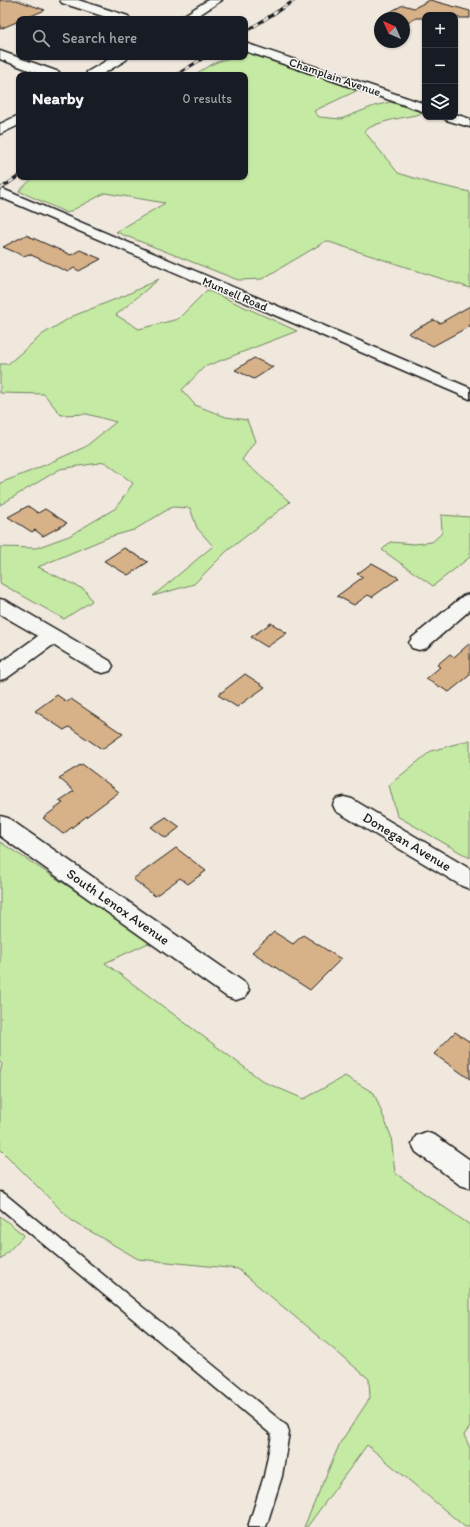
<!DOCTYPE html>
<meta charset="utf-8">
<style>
body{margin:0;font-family:Itim,sans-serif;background:#20242c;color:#f1f3f6}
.controls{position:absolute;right:12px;top:12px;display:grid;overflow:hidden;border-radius:8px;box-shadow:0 1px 3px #0004}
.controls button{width:36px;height:36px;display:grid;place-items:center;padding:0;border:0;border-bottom:1px solid #363941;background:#171b24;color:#f1f3f6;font:20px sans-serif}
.compass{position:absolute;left:374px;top:12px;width:36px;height:36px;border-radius:50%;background:#171b24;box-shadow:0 1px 3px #0004;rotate:315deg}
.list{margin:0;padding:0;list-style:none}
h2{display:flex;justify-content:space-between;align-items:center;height:52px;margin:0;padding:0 16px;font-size:17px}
h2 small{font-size:13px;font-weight:400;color:#9ea1a6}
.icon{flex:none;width:22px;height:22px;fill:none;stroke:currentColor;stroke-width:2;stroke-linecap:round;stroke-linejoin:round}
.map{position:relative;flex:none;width:470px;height:1527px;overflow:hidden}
.search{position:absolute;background:#171b24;box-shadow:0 1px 3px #0004;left:16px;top:16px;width:232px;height:44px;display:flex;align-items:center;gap:10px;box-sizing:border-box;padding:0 14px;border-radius:8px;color:#9ea1a6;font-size:15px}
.panel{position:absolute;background:#171b24;box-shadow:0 1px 3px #0004;left:16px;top:72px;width:232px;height:108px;border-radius:8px}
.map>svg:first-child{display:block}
</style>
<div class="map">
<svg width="470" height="1527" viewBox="0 0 470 1527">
<rect width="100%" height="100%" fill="#f0e8dd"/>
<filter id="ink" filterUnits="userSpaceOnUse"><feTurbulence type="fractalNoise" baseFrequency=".025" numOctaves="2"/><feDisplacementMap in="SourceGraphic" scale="8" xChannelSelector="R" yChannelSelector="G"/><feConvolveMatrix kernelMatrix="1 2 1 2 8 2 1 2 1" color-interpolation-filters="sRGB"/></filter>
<g filter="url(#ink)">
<!-- green -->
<path fill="#c5eaa4" stroke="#708360" d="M245,53h20l91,38 -42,20 5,6 22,2 33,-13 16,-4 34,11c-19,5 -45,7 -60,18l34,42 32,10 40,9v96l-144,-47 -64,38 -24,1 -122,-48 49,-29 -60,-10 -38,20 -48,-22 15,-14h211v-102h-51c19,-12 29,-18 51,-18z
M159,279l-43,36 23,14 39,-10 29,-29 90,41 -93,36 -22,23 13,15 31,12 21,3 8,21 -13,19 48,42 -63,49 -33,33 -41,12 60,-50 -16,-18 -7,-20 -18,-1 -38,23 -25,7 -71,30 47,23 7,11 -28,18 -64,-36v-36l36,1 33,-12 47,-28 17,-25 -28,-21 -45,7 -60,36v-22l31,-12 54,-24 31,-25 -29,-8 -26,1 -17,-21 -44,-1v-29h8l35,-30 30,-18 53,-21z
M441,515l29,2v40l-37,29 -51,-36 8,-8 24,2 18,-2 10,-9z
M470,740v118l-73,-42 -8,-31 42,-34z
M0,842l153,99 -48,22 159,119 40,17 41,-23 29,17 17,43 4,37 75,52v202l-6,8 6,13v79h-5l-98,-82 -60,82h-3l36,-84 30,-45 -1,-19 -131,-110 -100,-10 -67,-39 -71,-71v-75l2,-10 -2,-2z
M0,1216l24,19 -24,25z"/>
<!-- building -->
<path fill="#d7b188" stroke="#1c1c1c" d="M0,0h16l29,10 -21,9h-5v2l-19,8z
M430,0l40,11v7h-15v-3h-30v3h-9l-12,7v-7h-25l24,-13 11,3z
M26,235l45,20 9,-5 21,9 -22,12 -5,-3 -6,4 -39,-18 -5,2 -21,-9z
M470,306v20l-37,20 -25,-13 26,-13 6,3z
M254,358l19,9 -19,12 -19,-9z
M28,506l10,7 7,-4 22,14 -24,13 -8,-6 -3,2 -24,-15z
M124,548l24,14 -20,13 -24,-14z
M372,563l27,15 -27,19 -4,-2 -14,10 -17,-9 26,-19 -6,-3z
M271,623l16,10 -20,14 -16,-10z
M470,643v32l-21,17 -23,-13 14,-12 -3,-2 13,-11 4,3z
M245,674l20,13 -28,20 -19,-12z
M57,695l10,7 4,-3 52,35 -21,15 -33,-22 -5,3 -29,-19z
M82,764l37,28 -56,42 -20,-16 20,-15 -4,-2 15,-10 -15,-13z
M166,817l14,10 -14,11 -15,-11z
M176,848l30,23 -18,13 -8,-6 -25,18 -22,-17z
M274,932l19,12 10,-9 38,24 -31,31 -58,-38z
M455,1032l15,10v37l-36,-25z"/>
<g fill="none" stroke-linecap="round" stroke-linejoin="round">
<defs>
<path id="service" d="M0,1192l5,2 282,232 2,6 -7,44 -16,51h-18l16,-51 8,-41 -272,-227z"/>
<path id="minor" d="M60,0h18l50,16 2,3h-18l-50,-16z
M245,43l180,61v8l-180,-61z
M0,51l59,21 1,3h-18l-42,-16z
M455,114l15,5v8l-24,-7 -2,-3h11z
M0,188l470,200v11l-470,-202z
M470,594v16l-44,38 -7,2 -7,-2 -3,-5 3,-5 51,-42z
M0,599l7,2 103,60 3,5 -3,5 -7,2 -7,-2 -43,-26 -46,33 -7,2v-17l38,-27 -38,-22z
M344,797l8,2 118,70v20l-8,-3 -126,-75 -3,-6 3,-6z
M0,816l8,2 237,165 4,7 -4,7 -9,3 -9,-3 -227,-161z
M426,1132l10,4 34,24v28l-10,-3 -44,-33 -4,-8 4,-8z"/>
<path id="primary" d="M208,0h14l-29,19h-15z
M113,57h15l-2,3 -25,15h-15l1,-3z
M19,115v10l-19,9v-10z"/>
</defs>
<!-- service casing -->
<use href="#service" stroke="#1c1c1c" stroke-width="3"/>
<!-- minor casing -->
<use href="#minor" stroke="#1c1c1c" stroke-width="3"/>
<!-- primary casing -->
<use href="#primary" stroke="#1c1c1c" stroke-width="3"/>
<!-- service -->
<use href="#service" fill="#f6f6f2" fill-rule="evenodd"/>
<!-- minor -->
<use href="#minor" fill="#f6f6f2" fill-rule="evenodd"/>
<!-- primary -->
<use href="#primary" fill="#f6f6f2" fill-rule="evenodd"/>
<defs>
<path id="rail" d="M245,32l50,-32
M176,75l29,-18
M0,189l19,-13"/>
</defs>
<!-- rail casing -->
<use href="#rail" stroke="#1c1c1c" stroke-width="3"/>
<!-- rail -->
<use href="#rail" stroke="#f6f6f2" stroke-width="2" stroke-dasharray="5.5" stroke-linecap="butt"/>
</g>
</g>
<g text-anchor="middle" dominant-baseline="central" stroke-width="3" stroke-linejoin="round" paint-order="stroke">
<!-- far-street labels -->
<g font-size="12" fill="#1c1c1c" stroke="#f6f6f2">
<text transform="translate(335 77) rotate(19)">Champlain Avenue</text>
<text transform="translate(235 294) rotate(23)">Munsell Road</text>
</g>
<!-- street labels -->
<g font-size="14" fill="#1c1c1c" stroke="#f6f6f2">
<text transform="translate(407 842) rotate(31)">Donegan Avenue</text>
<text transform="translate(118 907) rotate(35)">South Lenox Avenue</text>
</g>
</g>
</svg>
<div class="controls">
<button>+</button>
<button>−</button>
<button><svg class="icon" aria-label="layers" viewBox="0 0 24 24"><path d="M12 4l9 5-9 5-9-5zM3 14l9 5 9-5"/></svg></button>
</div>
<svg class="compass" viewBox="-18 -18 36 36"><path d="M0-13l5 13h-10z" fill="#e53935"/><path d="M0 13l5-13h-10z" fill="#9ea1a6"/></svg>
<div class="search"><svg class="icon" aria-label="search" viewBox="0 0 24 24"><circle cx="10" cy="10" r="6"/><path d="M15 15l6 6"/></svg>Search here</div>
<section class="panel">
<h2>Nearby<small>0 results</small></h2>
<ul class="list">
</ul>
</section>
</div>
